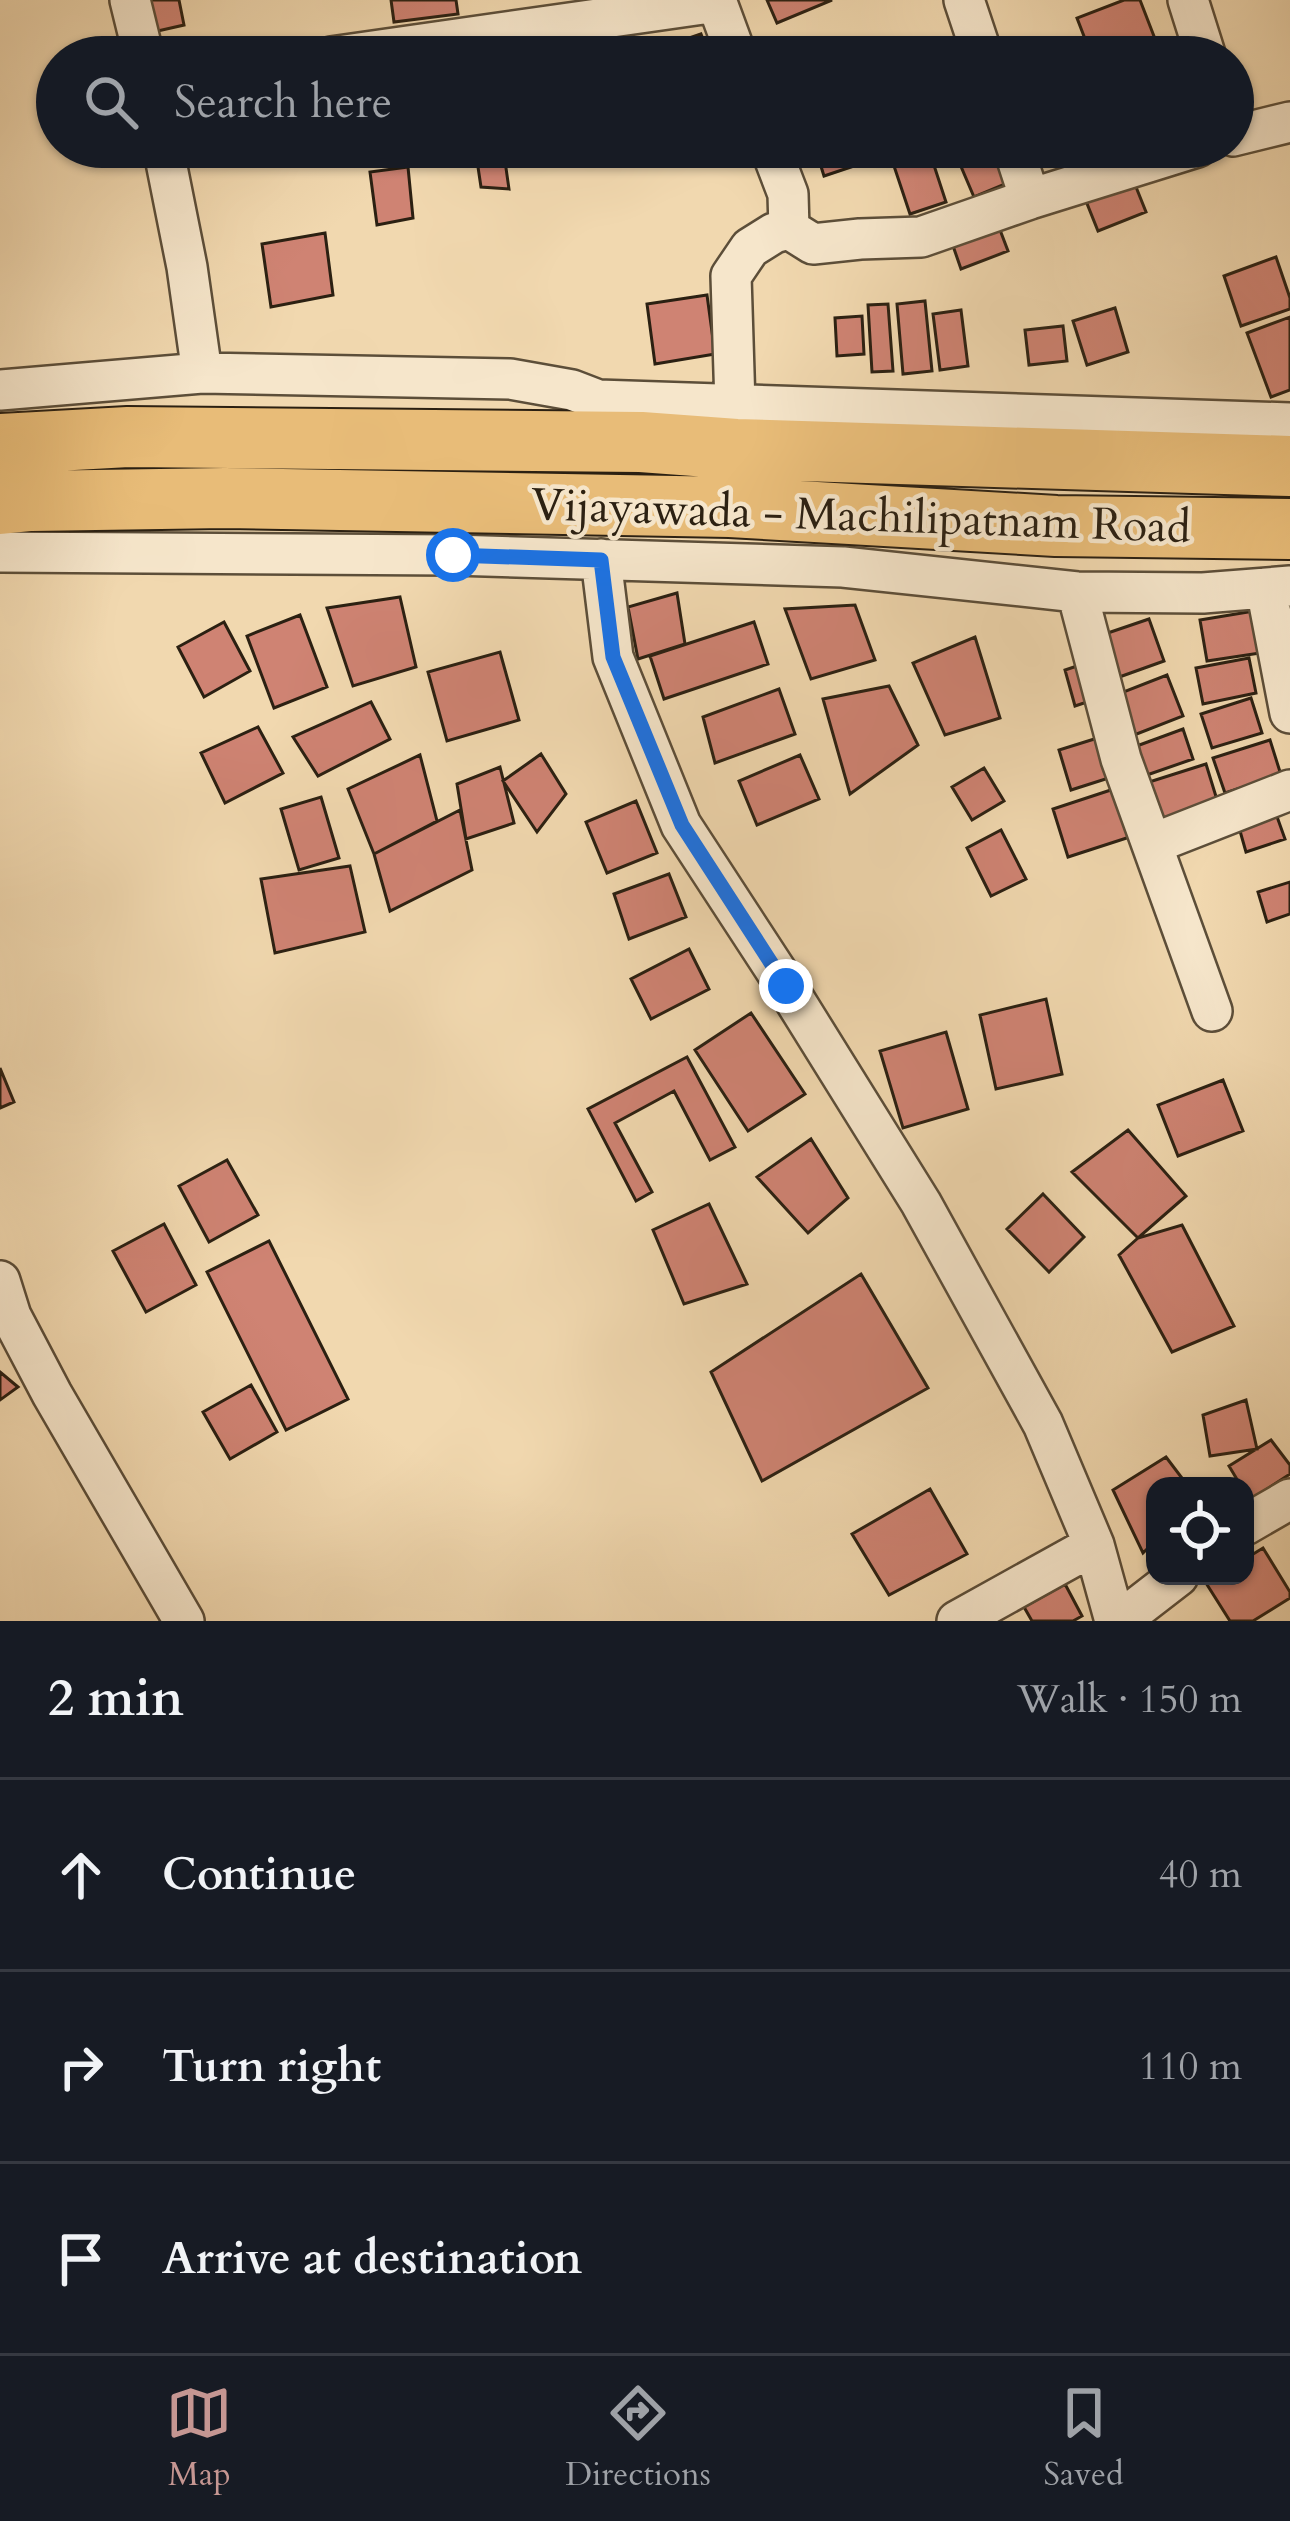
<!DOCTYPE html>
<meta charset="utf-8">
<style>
body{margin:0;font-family:Cardo,serif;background:#242831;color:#f1f3f6}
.controls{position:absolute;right:36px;bottom:36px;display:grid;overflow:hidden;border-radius:24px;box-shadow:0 3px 9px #0004}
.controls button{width:108px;height:108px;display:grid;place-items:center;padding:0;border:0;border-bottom:3px solid #363941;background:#171b24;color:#f1f3f6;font:60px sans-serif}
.stop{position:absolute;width:36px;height:36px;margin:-27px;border:9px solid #1a73e8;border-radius:50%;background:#fff}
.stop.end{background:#1a73e8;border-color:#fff;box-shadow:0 3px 12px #0008}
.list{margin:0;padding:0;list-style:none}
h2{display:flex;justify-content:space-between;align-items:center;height:156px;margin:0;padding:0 48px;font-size:51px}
h2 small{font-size:39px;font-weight:400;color:#9ea1a6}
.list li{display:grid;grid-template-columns:78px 1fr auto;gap:36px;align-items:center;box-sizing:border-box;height:192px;padding:0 48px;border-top:3px solid #363941}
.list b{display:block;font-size:45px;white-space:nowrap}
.list em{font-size:39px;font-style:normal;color:#9ea1a6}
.icon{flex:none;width:66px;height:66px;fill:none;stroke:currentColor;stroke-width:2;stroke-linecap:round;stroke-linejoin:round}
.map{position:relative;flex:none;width:1290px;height:1621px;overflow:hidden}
.search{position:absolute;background:#171b24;box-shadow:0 3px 9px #0004;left:36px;right:36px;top:36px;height:132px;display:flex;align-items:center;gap:30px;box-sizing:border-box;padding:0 42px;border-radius:66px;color:#9ea1a6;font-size:45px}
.sheet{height:732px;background:#171b24}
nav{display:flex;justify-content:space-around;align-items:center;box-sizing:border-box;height:168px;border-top:3px solid #363941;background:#171b24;font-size:33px;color:#9ea1a6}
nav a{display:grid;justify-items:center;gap:6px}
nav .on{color:#c59692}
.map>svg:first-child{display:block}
</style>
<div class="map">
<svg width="1290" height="1621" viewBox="0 0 1290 1621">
<rect width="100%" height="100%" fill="#f1d8af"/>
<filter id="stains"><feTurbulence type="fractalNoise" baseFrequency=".00167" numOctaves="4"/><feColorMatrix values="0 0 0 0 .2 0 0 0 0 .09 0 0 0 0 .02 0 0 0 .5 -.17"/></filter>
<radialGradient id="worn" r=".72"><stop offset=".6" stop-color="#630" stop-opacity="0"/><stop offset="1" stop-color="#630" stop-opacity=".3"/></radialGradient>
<!-- building -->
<path fill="#cf8373" stroke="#2b2012" stroke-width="3" d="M142,0h37l5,25 -35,8z
M391,0h65l2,14 -64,8z
M767,0h65l-55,23z
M1124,0h16l22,57h-70l-15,-39z
M701,34l9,23h-47l-3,-9z
M475,147h28l6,42 -28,-2z
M513,147h148l-147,17z
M815,147h56l4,12 -51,17z
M921,147h7l18,55 -36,12 -19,-57z
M961,147h34l15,35 -36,15 -20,-47z
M408,167l5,51 -36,7 -7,-53z
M1132,177l14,35 -48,19 -14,-35z
M997,222l11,29 -47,18 -10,-29z
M325,233l8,62 -62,12 -9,-63z
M1276,257l14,41v11l-49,17 -17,-50z
M707,295l8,59 -60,10 -8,-60z
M925,301l7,70 -29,3 -6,-70z
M888,304l5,67 -21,1 -4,-67z
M1115,308l13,44 -41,13 -14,-44z
M961,310l7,56 -28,4 -7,-56z
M862,316l2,38 -27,2 -2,-38z
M1290,317v73l-19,7 -24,-64z
M1063,326l4,35 -38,4 -4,-35z
M677,593l8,51 -47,15 -10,-52z
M400,597l16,70 -63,19 -26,-78z
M855,605l20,55 -64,19 -26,-70z
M1254,611l6,42 -53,8 -7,-41z
M300,615l27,72 -53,21 -27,-72z
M1149,619l15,42 -53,19 -15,-43z
M224,622l26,49 -46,26 -26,-50z
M754,622l14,42 -104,35 -14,-43z
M975,637l25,81 -55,17 -32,-72z
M500,652l19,68 -72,21 -19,-69z
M1249,658l7,35 -53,11 -7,-36z
M1080,665l10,36 -15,5 -10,-36z
M1167,675l16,41 -54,21 -16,-41z
M889,686l29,59 -68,49 -27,-95z
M779,689l16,45 -80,29 -12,-46z
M1251,698l11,35 -50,15 -11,-34z
M371,702l19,37 -72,37 -25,-39z
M258,727l25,46 -58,30 -24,-50z
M1183,729l10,30 -49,17 -10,-29z
M1104,736l11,40 -44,14 -12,-40z
M1270,740l11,35 -56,18 -12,-35z
M541,754l25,40 -29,38 -34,-51z
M420,755l17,66 -63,33 -26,-65z
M800,755l19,44 -62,26 -18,-44z
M1206,764l12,39 -60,18 -12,-38z
M500,767l14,56 -48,16 -9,-55z
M984,768l20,33 -32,19 -20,-33z
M1123,786l16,48 -71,23 -15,-48z
M321,797l18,61 -40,12 -18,-61z
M636,801l21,52 -50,20 -21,-51z
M460,810l12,60 -82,41 -16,-57z
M1275,811l10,28 -39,13 -8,-28z
M1001,830l25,49 -35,17 -24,-48z
M350,866l15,66 -90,21 -14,-74z
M669,874l17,43 -57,22 -15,-45z
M1290,882v32l-23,8 -9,-30z
M689,949l20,40 -58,30 -20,-40z
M1046,999l16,75 -66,15 -16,-74z
M751,1013l54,81 -57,37 -53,-81z
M946,1032l22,77 -65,19 -23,-77z
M687,1057l48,90 -25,13 -36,-69 -59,32 37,69 -16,9 -48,-92z
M0,1068l14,34 -14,6z
M1223,1080l20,51 -65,25 -20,-51z
M1128,1130l58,66 -48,42 -66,-66z
M811,1139l37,59 -40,35 -51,-56z
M227,1160l31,55 -49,27 -30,-56z
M1043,1194l41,43 -35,35 -42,-43z
M709,1204l38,80 -63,20 -31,-74z
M164,1224l32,61 -50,27 -33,-61z
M1182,1225l52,101 -62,26 -53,-97 19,-17z
M269,1241l79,158 -62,31 -79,-158z
M861,1274l67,114 -166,93 -51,-109z
M0,1372l18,15 -18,13z
M251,1385l26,47 -47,27 -27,-47z
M1246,1400l11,49 -47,7 -7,-41z
M1271,1440l19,25v9l-41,27 -4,-15h-4l-12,-20z
M1166,1457l22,29h-33v55l-12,12 -30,-63z
M930,1489l37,65 -78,41 -37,-61z
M1263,1548l27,44v6l-37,23h-23l-24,-38 12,-7h27v-17z
M1065,1584l17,32 -9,5h-41l-8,-14z"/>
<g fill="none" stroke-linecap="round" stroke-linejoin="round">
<defs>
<path id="minor" d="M130,0l14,57
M716,0l21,57
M964,0l19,57
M1188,0l18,57
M331,57l386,-55
M1233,136l57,-14
M163,147l24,120 15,106
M1013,147l17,52
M789,229l24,15 47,-5 61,-2 109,-38 167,-52
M0,390l202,-17 308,6 62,11 26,10 692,23
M735,405l-4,-129 19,-28 24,-15 15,-4 -1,-35 -18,-47
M0,552l453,3 390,12 234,25 126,1 87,-7
M601,559l12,98 68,168 105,161 135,217 122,221 51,121 21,76
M1266,588l24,125
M1077,592l44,167 91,252
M1152,844l138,-54
M0,1281l11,35 41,78 132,227
M1245,1525l45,-26
M957,1621l137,-76
M1120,1621l58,-45"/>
<path id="highway" d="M0,444l128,-7 513,5 95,7 554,17
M0,504l31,-3 194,-3 505,9 326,19 234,3"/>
</defs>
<!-- minor casing -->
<use href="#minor" stroke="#5c4e39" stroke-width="44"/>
<!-- highway casing -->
<use href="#highway" stroke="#2b2012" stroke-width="64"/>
<!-- minor -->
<use href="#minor" stroke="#f6e6cb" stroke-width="39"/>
<!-- highway -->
<use href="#highway" stroke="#e8bc78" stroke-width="60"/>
</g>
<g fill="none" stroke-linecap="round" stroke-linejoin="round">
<!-- route -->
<path stroke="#1a73e8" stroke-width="15" d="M453,555l148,5 12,97 69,168 104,161"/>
</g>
<g text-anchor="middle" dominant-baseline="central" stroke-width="9" stroke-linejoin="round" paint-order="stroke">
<!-- street labels -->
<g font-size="45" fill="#2b2012" stroke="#f6e6cb">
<text transform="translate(861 516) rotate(2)">Vijayawada - Machilipatnam Road</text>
</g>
</g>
<rect width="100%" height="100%" filter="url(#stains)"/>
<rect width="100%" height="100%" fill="url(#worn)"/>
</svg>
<div class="controls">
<button><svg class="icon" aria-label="locate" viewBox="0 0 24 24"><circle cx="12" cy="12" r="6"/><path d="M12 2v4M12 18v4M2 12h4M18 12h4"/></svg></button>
</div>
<div class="stop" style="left:453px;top:555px"></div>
<div class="stop end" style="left:786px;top:986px"></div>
<div class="search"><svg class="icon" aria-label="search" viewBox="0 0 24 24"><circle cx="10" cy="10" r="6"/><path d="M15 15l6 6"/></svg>Search here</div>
</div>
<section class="sheet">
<h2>2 min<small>Walk · 150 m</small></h2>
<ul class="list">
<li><svg class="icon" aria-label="ahead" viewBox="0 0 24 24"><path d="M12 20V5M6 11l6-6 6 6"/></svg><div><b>Continue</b></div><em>40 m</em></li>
<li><svg class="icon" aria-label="right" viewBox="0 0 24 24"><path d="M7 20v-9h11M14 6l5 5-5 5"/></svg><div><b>Turn right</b></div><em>110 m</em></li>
<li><svg class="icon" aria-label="arrive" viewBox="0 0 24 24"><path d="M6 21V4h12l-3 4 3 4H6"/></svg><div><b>Arrive at destination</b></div></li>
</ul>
</section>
<nav>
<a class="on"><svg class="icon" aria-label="map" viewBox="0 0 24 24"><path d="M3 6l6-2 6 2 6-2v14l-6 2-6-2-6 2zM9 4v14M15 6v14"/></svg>Map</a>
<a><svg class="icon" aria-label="directions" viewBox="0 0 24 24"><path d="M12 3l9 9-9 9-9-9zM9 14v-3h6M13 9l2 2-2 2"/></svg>Directions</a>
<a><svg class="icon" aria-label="saved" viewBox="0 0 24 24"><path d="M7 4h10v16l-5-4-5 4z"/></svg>Saved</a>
</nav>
